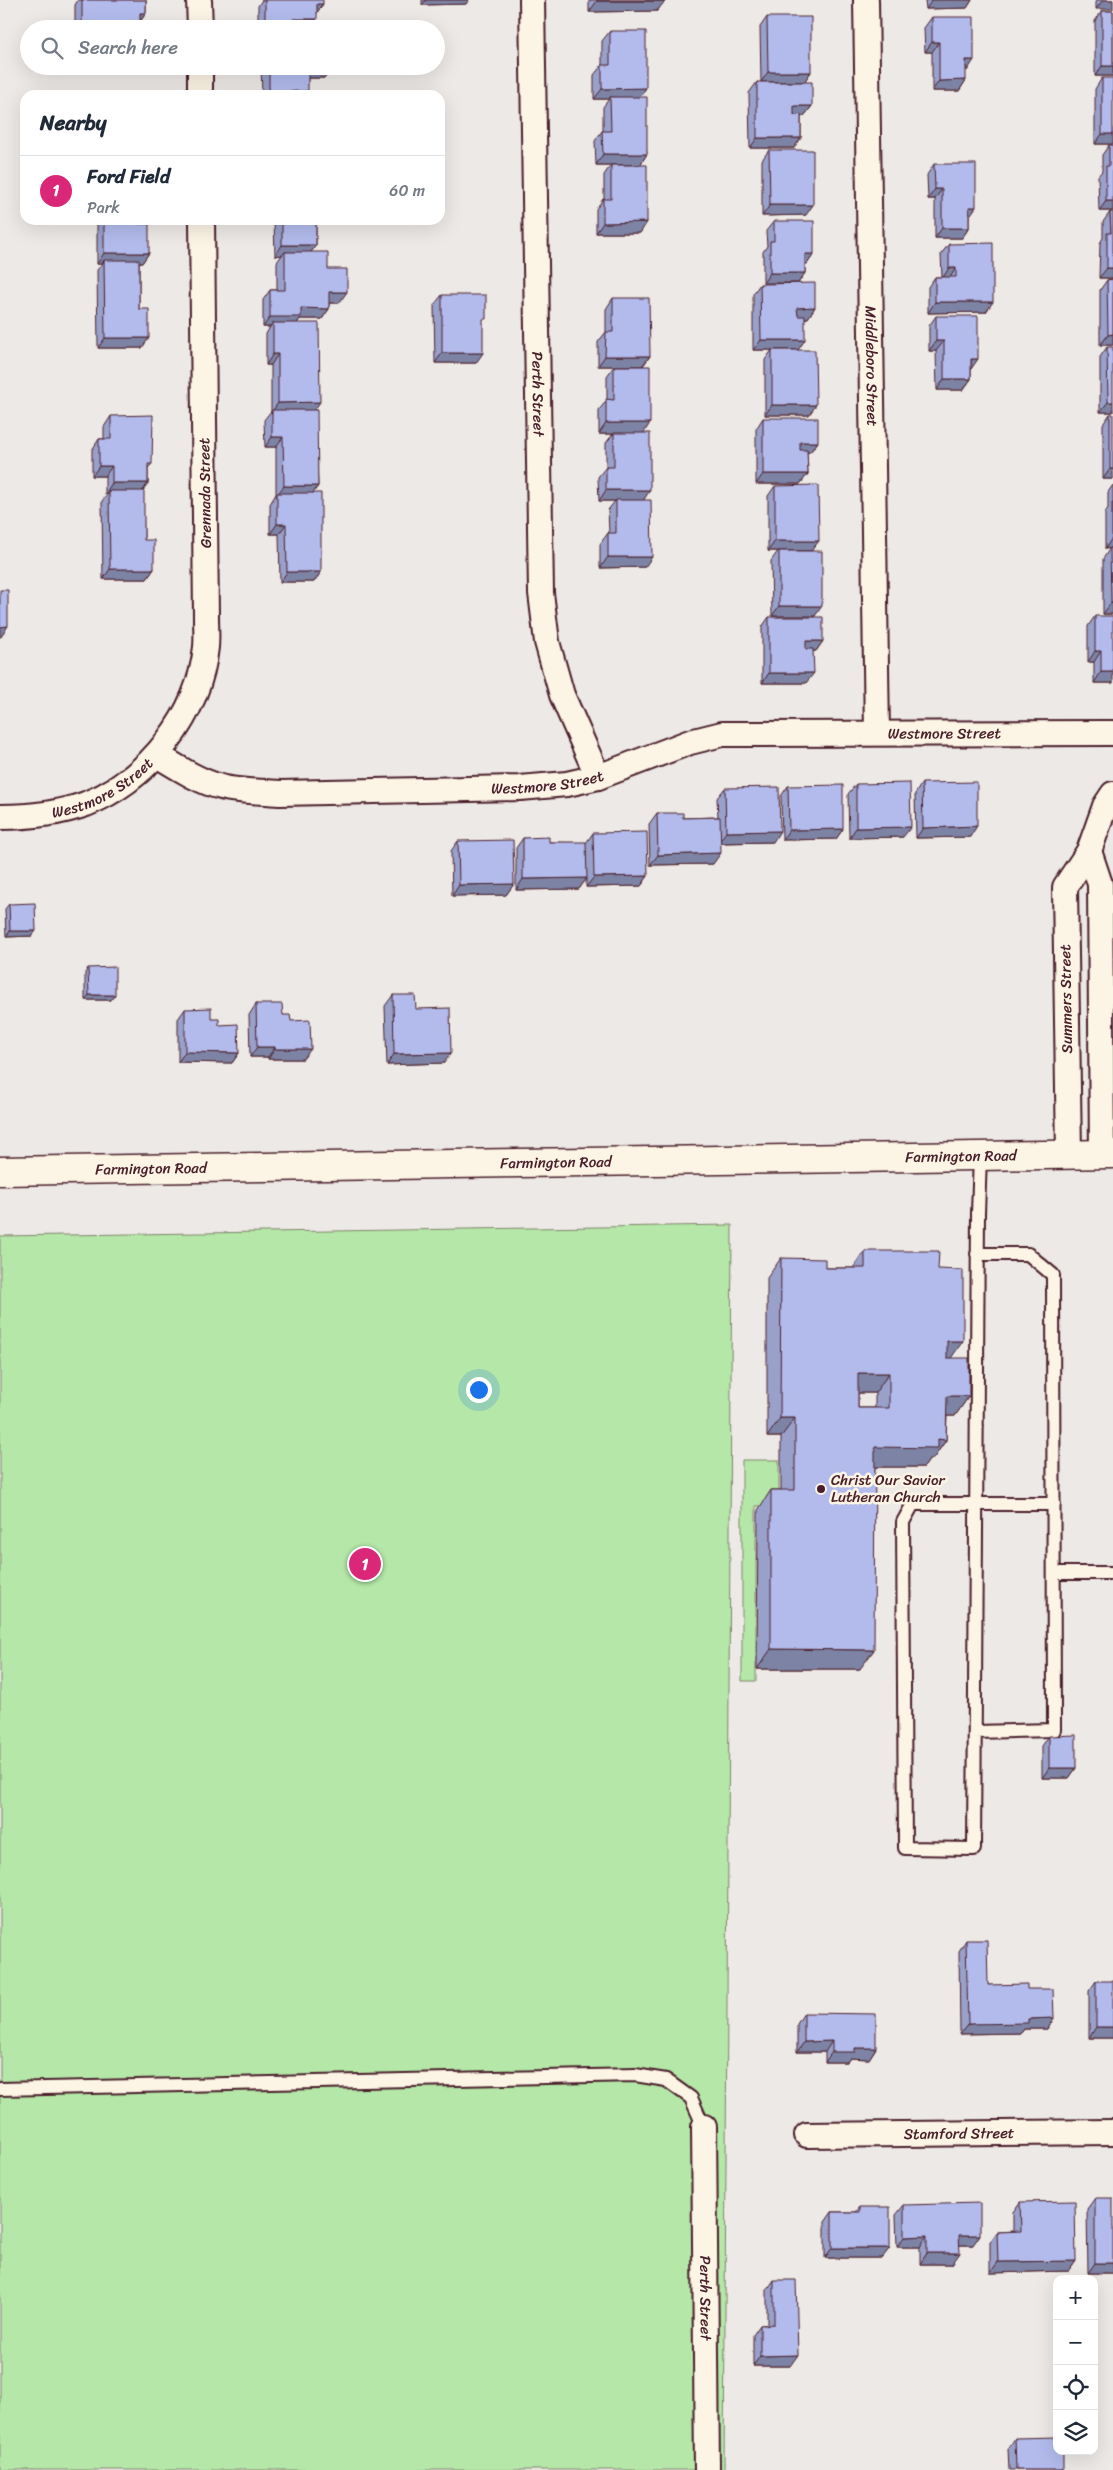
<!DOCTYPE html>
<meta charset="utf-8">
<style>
body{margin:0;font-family:Sriracha,sans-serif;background:#f2f2f3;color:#1f2937}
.controls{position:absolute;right:15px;bottom:15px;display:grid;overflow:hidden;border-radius:10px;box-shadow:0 5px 20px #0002}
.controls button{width:45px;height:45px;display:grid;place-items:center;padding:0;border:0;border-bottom:1px solid #e0e1e3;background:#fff;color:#1f2937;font:25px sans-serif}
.you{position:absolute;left:478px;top:1389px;width:18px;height:18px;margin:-12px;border:4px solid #fff;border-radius:50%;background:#1a73e8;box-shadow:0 0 0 8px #1a73e833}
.badge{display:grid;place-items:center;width:32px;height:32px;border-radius:50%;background:#db2777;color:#fff;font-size:16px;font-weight:700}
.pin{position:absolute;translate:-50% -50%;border:2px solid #fff;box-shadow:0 1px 5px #0006}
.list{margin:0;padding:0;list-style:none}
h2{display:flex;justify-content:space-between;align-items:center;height:65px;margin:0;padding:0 20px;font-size:21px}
h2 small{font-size:16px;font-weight:400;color:#747a83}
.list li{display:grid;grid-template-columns:32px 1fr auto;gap:15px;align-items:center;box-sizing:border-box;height:70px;padding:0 20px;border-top:1px solid #e0e1e3}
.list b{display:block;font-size:19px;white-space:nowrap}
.list p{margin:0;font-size:16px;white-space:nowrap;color:#747a83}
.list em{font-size:16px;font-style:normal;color:#747a83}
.icon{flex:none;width:28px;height:28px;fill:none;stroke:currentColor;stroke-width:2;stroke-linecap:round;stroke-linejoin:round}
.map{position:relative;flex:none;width:1113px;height:2470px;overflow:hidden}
.search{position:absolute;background:#fff;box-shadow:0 5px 20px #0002;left:20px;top:20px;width:425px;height:55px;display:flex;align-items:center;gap:12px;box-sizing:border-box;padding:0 18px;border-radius:28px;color:#747a83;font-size:19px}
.panel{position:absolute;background:#fff;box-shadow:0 5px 20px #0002;left:20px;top:90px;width:425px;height:135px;border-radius:15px}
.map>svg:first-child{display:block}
</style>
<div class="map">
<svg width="1113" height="2470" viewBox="0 0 1113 2470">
<rect width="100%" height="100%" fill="#ede9e6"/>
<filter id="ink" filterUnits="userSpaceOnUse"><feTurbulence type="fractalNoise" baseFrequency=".02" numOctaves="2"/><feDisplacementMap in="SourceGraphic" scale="10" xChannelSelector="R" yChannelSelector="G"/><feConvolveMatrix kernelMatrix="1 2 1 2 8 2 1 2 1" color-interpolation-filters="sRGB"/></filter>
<g filter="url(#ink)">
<!-- green -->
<path fill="#b4e7a8" stroke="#7f836a" d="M732,1225l-8,1245h-724v-1234z
M742,1460h37v45l-23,1v175h-14z"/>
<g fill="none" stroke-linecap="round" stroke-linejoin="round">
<defs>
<path id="service" d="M980,1156l-2,57 -4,636 -69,-1 -2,-326 10,-18h141
M1054,1573h59
M975,1732l79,-2 -1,-455 -25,-21h-51
M0,2089l635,-14 31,5 25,18 13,29"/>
<g id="minor">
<path d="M199,0l1,29"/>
<path id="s1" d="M532,0l9,593 6,49 15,53 36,82"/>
<path id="s2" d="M866,0l11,733"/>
<path d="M200,66v29"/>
<path id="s3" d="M157,755c20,12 41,26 64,32 18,5 40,4 59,6l240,-5 47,-4 31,-7 92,-35 32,-8 391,-1"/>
<path id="s4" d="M0,817c29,0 58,-3 86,-13 63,-25 113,-89 120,-157 1,-10 0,-20 0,-30l-4,-397"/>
<path d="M1089,851l11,33 2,271"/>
<path d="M1069,1155l-4,-268 24,-36 16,-45 8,-12"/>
<path id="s5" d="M704,2127l3,343"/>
<path id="s6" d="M807,2135l306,-3"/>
</g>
<g id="secondary">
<path id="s7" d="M0,1171l1113,-17"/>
</g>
</defs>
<!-- service casing -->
<use href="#service" stroke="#4a1f2b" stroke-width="16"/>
<!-- minor casing -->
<use href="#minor" stroke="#4a1f2b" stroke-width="28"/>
<!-- secondary casing -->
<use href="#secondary" stroke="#4a1f2b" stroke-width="31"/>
<!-- service -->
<use href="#service" stroke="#fcf5e5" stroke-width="12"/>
<!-- minor -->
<use href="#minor" stroke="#fcf5e5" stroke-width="24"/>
<!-- secondary -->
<use href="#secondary" stroke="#fcf5e5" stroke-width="28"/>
</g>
<!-- wall -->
<path fill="#99a1cb" stroke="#4a1f2b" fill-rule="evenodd" d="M78,0h68v13l-6,9v7h-65v-24z
M262,0h3l58,4 -6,9 -7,16h-52v-23z
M422,0h47l-3,4 -44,1z
M589,0h76l-8,11 -68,1z
M925,0h47l-5,8 -41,1z
M1096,0h17l-17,9z
M1102,11h11v65h-18v-55z
M767,17l44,55 -7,10h-43l-1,-55z
M932,17l34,63 -7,11h-27v-39h-7l-1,-24z
M610,31l30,66 7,57 -7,11h-44l-1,-24 7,-10h1v-24l6,-8h-15v-24l8,-10v-24z
M261,66h70l-7,12h-16l-2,17h-44z
M1102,78l11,66h-18v-55z
M757,82l55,24 -8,10h-3v22l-7,10h-44l-1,-55z
M1109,145l4,66h-14l-1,-35 4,-5v-16z
M769,150l37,65 -44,1v-56z
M934,164l35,53v11l-7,10h-27v-39h-7l-1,-24z
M611,165l36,57 -7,11h-44v-24l7,-10h1v-24z
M1110,212l3,66h-14l1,-35 3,-5v-16z
M97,220h42v4l10,29 -7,10h-3v46l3,39h-44l-1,-78 5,-6h-5z
M274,220h42v25l-5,7 17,17 11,34h-10v6l-7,10h-22l-3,4 18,87 3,76 -5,7 8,79 -7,10h-34l-1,-48h-9v-30l6,-10v-47h-11l-1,-27 7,-9v-46h-5v-31l4,-7h-7v-27l7,-10h7v-28l5,-7 -7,1z
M774,221l40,33 -7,10h-2v9l-7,10h-35v-31l4,-6 -1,-15z
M949,244l37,68 -58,1v-26l7,-10h7l-1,-23z
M1113,279v66h-13v-55l7,-10z
M760,284l55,23 -7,11h-3l-7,32h-45v-56z
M442,295l41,28 -7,40h-41l-1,-58z
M613,298l37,58 -7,10v134l2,67 -45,1v-24l8,-11h1l-1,-23 7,-9h-16l-1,-24 8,-10v-24l7,-9h-14v-24l8,-10v-24l7,-10h-16v-24l8,-10v-23z
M936,316l35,53v10l-8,11h-26l-1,-39h-7v-25z
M1107,347l6,65h-13v-55z
M772,350l37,65h-44v-55z
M1110,414l3,65h-10v-55z
M111,416l41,48 -4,4v15l-5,8 1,49 10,29 -7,10h-44l-1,-78 6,-7h-3v-18h-13v-26l7,-11h5v-12z
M763,418l55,24 -8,10h-3l1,22 -8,10h-44v-55z
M1113,485v129h-10v-55l7,-11 -5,1v-36l3,-5v-16z
M775,486l37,65 3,65h-43l-1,-55 7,-10h-10v-55z
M1095,616l18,67h-19v-21h-6v-36z
M769,617l54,24 -7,10h-3l-7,32h-44v-56z
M922,783l48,54 -54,1 -1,-44z
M856,784l47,53 -54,1 -1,-44z
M788,786l55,43 -7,10 -54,1 -1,-44z
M725,788l48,54 -52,1 -8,21 -63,1 -1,-41 8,-11 26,5 35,-1 -1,-19z
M593,833l55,43 -7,10 -55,1v-8l-7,10 -63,1v-42l7,-10 26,4 37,1z
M458,841l56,43 -8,11 -54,1 -1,-45z
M9,904l23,32 -26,1 -1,-28z
M88,968l23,32h-26v-27z
M393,995l23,14 28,54 -57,2 -2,-59z
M256,1004l27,11 8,6 12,38h-35v-2h-18l-1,-42z
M185,1009l26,10 8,6 20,28 -7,10 -54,-1v-43z
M865,1251l73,18 12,89 19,38 -14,20h-8l-1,24 -13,19h-3l-6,8h-49l-15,202h-103l1,-159 13,-20h10v-53h-14v-159l14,-20 44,10h28zM858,1393h17v15h-17z
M1049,1736l27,32 -7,10h-27v-32z
M966,1940l22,45 39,4 27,29 -7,11h-23l-3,4 -61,1 -1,-83z
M1096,1981l17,57h-24v-47z
M804,2013l72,35 -7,11 -19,-1 -3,4h-22v-10h-28v-28z
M1095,2198l18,75h-25l-1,-64z
M1020,2202l56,59 -7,10 -79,2v-31l7,-10 16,-1v-19z
M904,2205l69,40h-14l-7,19h-32v-17h-23l-1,-32z
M860,2207l22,51h-57v-36l7,-10h24z
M774,2280l16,86h-37v-31l7,-10h7v-35z
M1015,2438l48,32h-54l-1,-21z"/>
<!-- shaded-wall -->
<path fill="#7d83a5" stroke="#4a1f2b" d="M426,0h43l-3,4 -44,1z
M932,0h40l-5,8 -41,1z
M1103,0h10v9h-17z
M597,1h68l-8,10 -68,1z
M317,4h6l-7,10z
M140,13h6l-7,10z
M293,19h24l-7,10h-48l3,-5z
M932,42h7l-7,10h-7z
M966,60h8l-7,11z
M1102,66h11v10h-18z
M308,67h23l-7,11h-23z
M768,72h43l-7,10h-43z
M966,80l-7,11h-27l7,-10z
M646,88l-7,11 -29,-2 -1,2h-15l8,-10z
M308,91l-2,4h-39l2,-3z
M794,106h18l-8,10h-18z
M1102,134h11v10h-18z
M757,138h44l-7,10h-44z
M603,154h44l-7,11h-44z
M935,189h7l-7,10h-7z
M1106,201h7v10h-14z
M770,205h43l-7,10 -44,1z
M969,207h7l-7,10z
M647,222l-7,11h-44l7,-10z
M942,228h27l-7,10h-27z
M282,245h34l-7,10 -24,-3 -3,3 -7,1z
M104,253h45l-7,10h-38v-3l-2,4h-5z
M805,254h9l-7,10 -9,1z
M949,268h7l-7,11h-7z
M1107,268h6v10h-14z
M770,273h35l-7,10h-35z
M329,292h18l-8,11h-17z
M935,302h58l-7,10 -58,1z
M815,307l-7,11h-18l7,-10z
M301,308l28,1 -7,10h-22l-6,8 -21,-4 -3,4h-7l7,-10z
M1113,334v11h-13l8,-10z
M105,338h44l-7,10h-44z
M761,340h44l-7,10h-45z
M936,341h8l-8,10h-7z
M442,353h41l-7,10h-41z
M273,354h5l-7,11h-5z
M605,356h45l-8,10h-44z
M971,359h7l-7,10z
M944,379h27l-8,11h-26z
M320,402l-7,10 -42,1 7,-10z
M1108,402h5v10h-13z
M772,405h44l-7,10h-44z
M606,423h44l-7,11h-44z
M272,437h11l-7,10h-11z
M800,442h18l-8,10h-17z
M99,466h13l-7,10h-13z
M1110,469h3v10h-10z
M763,474h45l-8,10h-44z
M112,483h36l-7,10 -32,-2 -1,3h-3z
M284,486h34l-7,10h-35z
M606,490h44l-7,11h-44z
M277,524h9l-7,10h-9z
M1112,538h1v10l-8,1z
M775,541h44l-8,10h-43z
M608,557h44l-7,10 -45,1z
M110,569h44l-7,10h-44z
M287,572h34l-7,10h-34z
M1111,603h2v11h-10z
M779,606h43l-7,10h-43z
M8,626l-7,11h-1v-10z
M806,641h17l-7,10h-17z
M1095,651h6l-7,11h-6z
M1101,672h12v11h-19z
M769,673h45l-8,10h-44z
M977,826l-7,11 -54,1 7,-10z
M911,827l-8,10 -54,1 7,-10z
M843,829l-7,10 -54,1 7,-10z
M780,831l-7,11 -55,1 8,-11z
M721,853l-8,11 -63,1 8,-10z
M648,876l-7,10 -55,1 8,-10z
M587,878l-8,11 -63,1 7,-11z
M514,884l-8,11 -54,1 7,-11z
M10,931h26l-4,5 -26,1z
M89,995h26l-4,5h-26z
M257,1047h18l-7,10h-18z
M275,1049h36l-8,10h-35z
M185,1052l54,1 -7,10 -54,-1z
M451,1053l-7,10 -57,2 7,-11z
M947,1341h16l-14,20 -16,-1z
M858,1373h31l-14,20h-31z
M947,1396h22l-14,20h-22z
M780,1418h15l-14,19h-14z
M938,1439l8,1 -13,19h-3l-6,8h-63l14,-20z
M771,1649l103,1 -14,19h-103z
M1049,1768h27l-7,10h-27z
M1054,2018l-7,11h-23l-3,4 -61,1 8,-10 60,-5z
M1096,2027h17v11h-24z
M832,2041l-7,11h-28l7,-10z
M855,2048h21l-7,11 -19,-1 -3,4h-22l7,-10z
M959,2235h21l-7,10h-21z
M927,2236l-7,11h-23l7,-10z
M832,2248h58l-8,10h-57z
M927,2253h33l-8,11h-32z
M1076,2261l-7,10 -79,2 8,-11z
M1095,2263h18v10h-25z
M798,2355l-8,11h-37l7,-10z"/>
<!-- building -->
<path fill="#b2bbec" stroke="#4a1f2b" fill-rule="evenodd" d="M82,0h64v13h-6v16h-58z
M265,0h58v4h-6v15h-24v5h-28z
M597,0h68v1h-68z
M1102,11h11v55h-11z
M767,17h44v55h-43z
M932,17h42v43h-8v20l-27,1v-39h-7z
M610,31h36v57l-44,1v-24h8z
M269,66h62v1h-23v24l-39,1z
M1102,78h11v56h-11z
M757,82h55v24h-18v9l7,-1v24h-44z
M610,97h37v57h-44l-1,-23h9z
M1109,145h4v56h-7v-35h3z
M769,150h44v55h-43z
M934,164h42v43h-7v21h-27v-39h-7z
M611,165h36v57l-44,1v-24h8z
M1110,212h3v56h-6v-35h4z
M104,220h35v4h10v29h-45z
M282,220h34v25h-34z
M774,221h40v33h-9v19h-35v-32h4z
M993,243v59h-58v-25h21v-9h-7v-24z
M285,252h43v17h19v23h-18v17l-28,-1v9h-31v-27h15z
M104,260h35v49h10v29h-44z
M1113,279v55l-5,1 -1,-55z
M815,283v24l-18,1 1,8h7v24h-44l-1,-56z
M442,295h44v24h-3v34h-41z
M613,298h36l1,58h-45l1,-24h7z
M936,316h42v43h-7v20h-27v-38h-8z
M273,323h46l1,79 -42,1v-49h-5z
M1107,347h6v55h-5z
M772,350h43l1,55h-44z
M614,366h36v57h-44v-24l8,1z
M272,410h45l1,76h-34l-1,-49h-11z
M1110,414h3v55h-3z
M153,415l-1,49h-4v19h-36v-17h-13v-27h12v-23z
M763,418h55v24h-18v8h7l1,24h-45z
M614,433h36v57h-44v-23h8z
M818,485l1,56h-44v-55z
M109,491h35v49h10v29h-44z
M277,493h44v79h-34l-1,-48h-9z
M616,500h35l1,57h-44v-24h8z
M1112,503h1v35h-1z
M1110,548h3v55h-2z
M779,551h43v55h-43z
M0,590h8v36l-8,1z
M1095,616h18v56h-12v-21h-6z
M769,617h54v24h-17v8h7l1,24h-45z
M977,782v44l-54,2 -1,-45z
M910,783l1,44 -55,1v-44z
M843,785v44l-54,1 -1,-44z
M779,787l1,44 -54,1 -1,-44z
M657,813h26v5l37,-1 1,36 -63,2z
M647,832l1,44 -54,1 -1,-44z
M549,837v5h37l1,36 -64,1v-41z
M513,840l1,44 -55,1 -1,-44z
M35,903l1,28h-26l-1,-27z
M115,967v28h-26l-1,-27z
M393,995h22l1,14 34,-1 1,45 -57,1z
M256,1004h26l1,11h7l1,6 19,-1 1,29h-36v-2h-18z
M211,1008v11h8v6l19,-1 1,29 -54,-1v-43z
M865,1251h74l-1,18 25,1v71h-16v17h22v38h-22l-1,44 -8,-1v9l-63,-1 -1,203 -103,-1v-159h24v-72h-15l1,-160 44,1v9h40zM858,1373h31v35h-31z
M1076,1735v33h-27v-32z
M966,1940h21l1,45 39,-1v5h26l1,29 -26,1v4l-60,1z
M1096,1981h17v46h-17z
M804,2013l72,1v34h-21v4h-23v-11l-28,1z
M1095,2198h18v65h-18z
M1075,2201l1,60 -78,1 -1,-30 24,-1 -1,-29z
M980,2203v32h-21l1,18h-33v-17l-23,1v-32z
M860,2207h30v41h-58v-36h28z
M774,2280h22l2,75 -38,1v-31l14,-1z
M1057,2437v14h6v19h-47l-1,-32z"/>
</g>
<!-- markers -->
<circle fill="#4a1f2b" stroke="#fcf5e5" stroke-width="2" cx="821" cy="1489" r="5"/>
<g text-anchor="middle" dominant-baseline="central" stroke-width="5" stroke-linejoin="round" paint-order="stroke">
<!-- street labels -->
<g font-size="15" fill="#4a1f2b" stroke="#fcf5e5">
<text stroke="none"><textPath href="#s2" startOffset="366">Middleboro Street</textPath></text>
<text stroke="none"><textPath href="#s1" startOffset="394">Perth Street</textPath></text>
<text transform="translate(205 493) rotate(-91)">Grennada Street</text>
<text stroke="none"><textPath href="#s3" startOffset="804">Westmore Street</textPath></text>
<text stroke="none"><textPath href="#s3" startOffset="399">Westmore Street</textPath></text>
<text stroke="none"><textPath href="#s4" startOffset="109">Westmore Street</textPath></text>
<text transform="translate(1066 999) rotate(-91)">Summers Street</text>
<text stroke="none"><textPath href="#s7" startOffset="961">Farmington Road</textPath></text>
<text stroke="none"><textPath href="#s7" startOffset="556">Farmington Road</textPath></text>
<text stroke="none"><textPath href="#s7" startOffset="151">Farmington Road</textPath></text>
<text stroke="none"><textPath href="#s6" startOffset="152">Stamford Street</textPath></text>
<text stroke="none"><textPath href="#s5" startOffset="171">Perth Street</textPath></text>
</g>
<!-- poi labels -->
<g font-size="15" fill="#4a1f2b" stroke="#fcf5e5" text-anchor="start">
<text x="831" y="1480">Christ Our Savior<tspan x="831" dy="17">Lutheran Church</tspan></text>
</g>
</g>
</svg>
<div class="controls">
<button>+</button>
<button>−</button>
<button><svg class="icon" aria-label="locate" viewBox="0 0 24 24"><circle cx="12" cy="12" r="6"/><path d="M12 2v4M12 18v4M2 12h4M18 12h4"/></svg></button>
<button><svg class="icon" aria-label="layers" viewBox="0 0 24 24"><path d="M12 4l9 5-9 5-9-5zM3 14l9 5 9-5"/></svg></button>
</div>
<div class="you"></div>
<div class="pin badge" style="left:365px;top:1564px">1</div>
<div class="search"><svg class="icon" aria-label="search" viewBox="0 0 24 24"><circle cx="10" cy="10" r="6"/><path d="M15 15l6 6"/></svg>Search here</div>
<section class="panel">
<h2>Nearby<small></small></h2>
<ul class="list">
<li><span class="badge">1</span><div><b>Ford Field</b><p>Park</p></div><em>60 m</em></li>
</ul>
</section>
</div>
